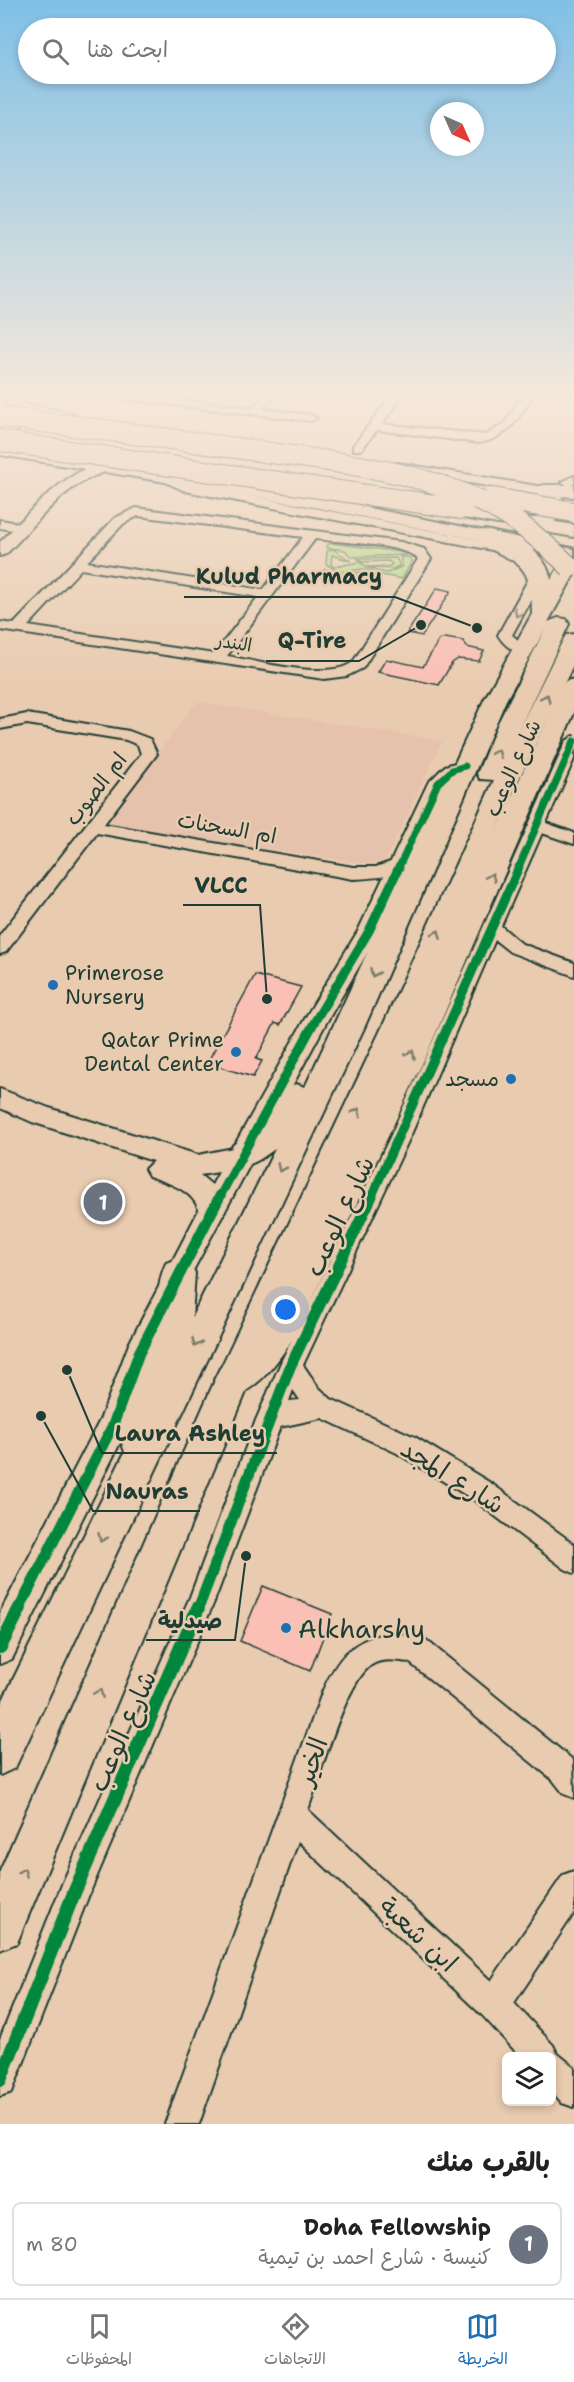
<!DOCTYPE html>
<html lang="ar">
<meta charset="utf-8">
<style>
body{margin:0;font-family:"Shantell Sans","Playpen Sans Arabic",sans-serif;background:#f2f2f2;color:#222;direction:rtl}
.controls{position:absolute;right:18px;bottom:18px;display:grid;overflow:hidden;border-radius:9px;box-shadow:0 3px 9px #0003}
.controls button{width:54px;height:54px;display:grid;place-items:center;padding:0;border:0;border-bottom:2px solid #e0e0e0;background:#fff;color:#222;font:30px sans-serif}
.compass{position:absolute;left:430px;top:102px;width:54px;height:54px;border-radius:50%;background:#fff;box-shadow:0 3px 9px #0003;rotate:135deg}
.you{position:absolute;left:286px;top:1310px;width:21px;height:21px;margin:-15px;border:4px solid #fff;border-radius:50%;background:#1a73e8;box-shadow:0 0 0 9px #1a73e833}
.badge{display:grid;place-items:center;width:39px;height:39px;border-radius:50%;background:#1f6fb2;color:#fff;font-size:20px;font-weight:700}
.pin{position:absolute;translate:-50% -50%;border:3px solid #fff;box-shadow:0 2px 6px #0006}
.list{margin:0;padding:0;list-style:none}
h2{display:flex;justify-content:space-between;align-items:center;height:78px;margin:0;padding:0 24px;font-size:26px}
h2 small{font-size:20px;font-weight:400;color:#767676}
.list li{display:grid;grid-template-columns:39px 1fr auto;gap:18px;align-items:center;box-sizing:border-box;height:84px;margin:0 12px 12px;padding:0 12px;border:2px solid #e0e0e0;border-radius:9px}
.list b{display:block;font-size:22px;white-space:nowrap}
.list p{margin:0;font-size:20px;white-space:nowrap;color:#767676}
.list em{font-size:20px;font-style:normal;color:#767676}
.icon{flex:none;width:33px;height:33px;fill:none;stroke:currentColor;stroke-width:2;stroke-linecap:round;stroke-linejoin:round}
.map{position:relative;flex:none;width:574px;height:2124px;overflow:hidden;direction:ltr}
.search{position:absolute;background:#fff;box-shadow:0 3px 9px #0003;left:18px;right:18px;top:18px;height:66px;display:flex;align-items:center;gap:15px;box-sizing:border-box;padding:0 21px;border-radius:33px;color:#767676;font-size:22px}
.sheet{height:174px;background:#fff}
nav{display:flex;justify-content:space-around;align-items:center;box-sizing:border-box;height:84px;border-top:2px solid #e0e0e0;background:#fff;font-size:16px;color:#767676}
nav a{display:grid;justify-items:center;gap:3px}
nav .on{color:#1f6fb2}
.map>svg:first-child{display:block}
</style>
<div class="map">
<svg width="574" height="2124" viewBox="0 0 574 2124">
<rect width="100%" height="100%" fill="#e9cbaf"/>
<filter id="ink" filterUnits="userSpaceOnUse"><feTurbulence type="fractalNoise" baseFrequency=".0167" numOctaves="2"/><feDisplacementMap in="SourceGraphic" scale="12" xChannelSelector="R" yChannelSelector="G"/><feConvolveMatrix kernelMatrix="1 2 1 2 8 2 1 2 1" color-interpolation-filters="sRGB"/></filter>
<g filter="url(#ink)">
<!-- built -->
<path fill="#e6c1ac" d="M197,702l245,39 -56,118 -17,5 -254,-38 -7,-7z"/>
<!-- green -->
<path fill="#bad68d" stroke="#6c8a60" stroke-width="1.5" d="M331,543l69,9 7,3 -56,2 -6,-7 -18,-2v-3z
M333,549l18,12 -19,-6 -1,9 3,3 25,-5 9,5 22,-1 2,-2 -4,-3 -26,1 -4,-3 38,-1 4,7 -7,4 -21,-1 -33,4 -13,-8 1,-13z
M400,557h9l3,4 -10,18 -26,-5 -5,10 -52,-7 6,-8 13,5h12l22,-4 15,3 16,-7z"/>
<!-- building -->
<path fill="#fabfb5" stroke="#1f3d34" stroke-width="1.5" d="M437,588l14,3 -29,45 -15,-3z
M445,638l18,3 4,6 17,4 -5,10 -21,-2 -6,4 -13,22 -61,-13 8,-13 37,8 16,-27z
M255,975l46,12 -21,38 -5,-2 -19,36 6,2 -9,16 -46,-14z
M263,1586l69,28 -22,57 -70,-30z"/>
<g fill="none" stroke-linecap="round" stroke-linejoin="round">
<defs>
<path id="minor" d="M108,395h34l110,13 13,-13h11l-13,14 48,6 6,3 -6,3 -198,-23z
M392,395h11l-21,29 104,11 19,-12 18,-28h10c-15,24 -24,43 -54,48l-102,-13 -16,20h-8v-4z
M165,473l23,11 308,59c20,6 39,17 46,37l-30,55 17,14 -7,4c-10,-2 -19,-9 -24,-18l30,-55c-5,-17 -20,-22 -36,-30l-307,-59 -24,-11 -2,-3z
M574,476v8l-6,2 -6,-4z
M136,508l265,34 23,7 7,10 -68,109 -16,8 -23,3 -324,-49v-8l14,2 101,-106zM138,516l165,21 -40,53 -176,-28 36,-38zM315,539c22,3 90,5 103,20l-65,103c-24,19 -96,-1 -126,-6zM81,569l177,28 -44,57 -186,-28z
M0,520l25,4 6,4 -6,4 -25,-4z
M27,714l102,17 21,8 7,15 -53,70 249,43h23l26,-9 8,5c-11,15 -40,15 -57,16l-256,-46 -91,119 -6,2v-19l141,-181 -3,-9 -12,-5 -99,-16 -27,5v-10z
M574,736v23l-28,64 28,10v11l-32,-11 -41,93 21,18 52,19v13l-64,-24 -15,-12 -85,197 -107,228 15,22 13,12 84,38 77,47 82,60v29l-9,-4 -91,-69 -77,-47 -75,-35 -42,9 -66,175 -126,295 -76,195 -12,4v-57l63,-157 127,-285 66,-177 26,-60 108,-223 176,-396zM293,1390l7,10 -11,1z
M384,1634l31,1 10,4 148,121 1,38 -10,-4 -11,-14 -144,-118c-11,-1 -26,-4 -36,2 -27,15 -54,115 -65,146l183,171 72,-106 11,-4v42l-60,90 39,42 4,8 17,14v40l-12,-4 -10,-12v-35h-32l-37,-40 -185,-175 -99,283h-34l158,-434c14,-30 27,-49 61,-56z"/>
<path id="tertiary" d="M4,395h14l1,6 6,3 47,9 10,6 -7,4 -31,-7 5,4 -2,3 -25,4 -14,11 -1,3 11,9 285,45 182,36 8,5 -8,5 -182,-36 -198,-33c-42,12 -69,53 -99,82l-6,2v-14c27,-26 50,-56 85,-73l-85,-14v-25l13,-9 28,-5 -33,-10z
M398,463l151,25 13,9 4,14 -13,12 -31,4 -3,-3 3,-3 21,-5 7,-6v-8l-10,-7 -147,-25 -2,-3 2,-3z
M465,760l10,6c-4,5 -21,12 -28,20l-67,145 -54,92 -138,257 -35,74 -29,81 -112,224 -12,5v-51l100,-193 29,-76 70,-134c-7,-21 -31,-27 -50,-34l-4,-7 8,-8 -121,-39 -32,-14v-19l49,19 149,47 35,-7 74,-133 51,-84 70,-148 17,-17zM219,1172l-7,13 -12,-10z"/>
<path id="secondary" d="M487,531l87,18v10l-93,-19 -3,-4 3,-4z"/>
<path id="primary" d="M544,485h30v12l-37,-2 -2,-4 2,-4z
M303,494l75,1 9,6 -9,6 -82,-3 -2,-4z
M429,501l145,24v12l-152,-26 -2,-4z
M485,530c28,7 60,18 66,50l16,-27 7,-2v24l-26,47 10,-4 8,1 3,5 -51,107 45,-91 3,-5 8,-1v29l-56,118 -104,242 -163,357 -234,563 -17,7v-79l215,-491 169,-357 110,-243 -14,-1 -3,-5 21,-51 47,-94 -39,71 -141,326 -350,742 -15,7v-69l125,-254c-17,-39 19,-77 29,-113 7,-26 0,-51 12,-76l12,-4 12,4 5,10 -3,44 83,-168c-15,10 -25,20 -42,14l-5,-9 5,-9 29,-20 23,-37 11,-4 9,3 179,-387 48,-86 -1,-36 -6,-15 -17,-11 -30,-12 -3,-4 3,-4z"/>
<path id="trunk" d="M574,679v34l-146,338 -134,286c-17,25 -32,49 -61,60l-13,-5 -6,-12 6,-12 20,-16 28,-37 128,-264 166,-365 4,-5z"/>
</defs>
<!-- minor casing -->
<use href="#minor" stroke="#1f3d34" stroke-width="4"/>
<!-- tertiary casing -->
<use href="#tertiary" stroke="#1f3d34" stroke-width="4"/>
<!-- secondary casing -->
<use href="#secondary" stroke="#1f3d34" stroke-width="5"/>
<!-- primary casing -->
<use href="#primary" stroke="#1f3d34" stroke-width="4"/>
<!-- trunk casing -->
<use href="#trunk" stroke="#1f3d34" stroke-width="4"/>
<!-- minor -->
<use href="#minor" fill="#e9cbaf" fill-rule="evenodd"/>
<!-- tertiary -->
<use href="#tertiary" fill="#e9cbaf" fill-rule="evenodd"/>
<!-- secondary -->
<use href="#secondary" fill="#e9cbaf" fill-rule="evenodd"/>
<!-- primary -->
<use href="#primary" fill="#e9cbaf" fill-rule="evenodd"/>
<!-- trunk -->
<use href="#trunk" fill="#e9cbaf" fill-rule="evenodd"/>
<defs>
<path id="trunk-bridge" d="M0,417c86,10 172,22 257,34 82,12 173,19 246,62 25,15 46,34 67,54
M0,441l462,68
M493,498l81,14"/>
</defs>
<!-- trunk-bridge casing -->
<use href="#trunk-bridge" stroke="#1f3d34" stroke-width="22" stroke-linecap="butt"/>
<!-- trunk-bridge -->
<use href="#trunk-bridge" stroke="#e9cbaf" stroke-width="20"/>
<defs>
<path id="cycleway-far3" d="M398,869l40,-86 14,-13 13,-4
M518,869l56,-128"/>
<path id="cycleway-far2" d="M219,1198l96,-177 54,-90 30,-64
M371,1198l148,-331"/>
<path id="cycleway-far1" d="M19,1609l94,-184 26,-72 81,-157
M198,1609l92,-242 82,-171"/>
<path id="cycleway" d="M0,1647l20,-39
M0,2080l74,-187 124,-285"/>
</defs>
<!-- cycleway-far3 casing -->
<use href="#cycleway-far3" stroke="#e9cbaf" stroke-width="10"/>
<!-- cycleway-far2 casing -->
<use href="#cycleway-far2" stroke="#e9cbaf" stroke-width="13"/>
<!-- cycleway-far1 casing -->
<use href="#cycleway-far1" stroke="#e9cbaf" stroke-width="15"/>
<!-- cycleway casing -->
<use href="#cycleway" stroke="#e9cbaf" stroke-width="17"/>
<!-- cycleway-far3 -->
<use href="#cycleway-far3" stroke="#00873e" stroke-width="7"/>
<!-- cycleway-far2 -->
<use href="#cycleway-far2" stroke="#00873e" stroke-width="9"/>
<!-- cycleway-far1 -->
<use href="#cycleway-far1" stroke="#00873e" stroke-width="11"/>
<!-- cycleway -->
<use href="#cycleway" stroke="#00873e" stroke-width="14"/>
</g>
<!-- one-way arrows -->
<defs><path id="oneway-chevron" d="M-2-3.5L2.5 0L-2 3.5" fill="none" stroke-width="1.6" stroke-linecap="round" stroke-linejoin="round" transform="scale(1.5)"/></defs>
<g stroke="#7a7d6b">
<use href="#oneway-chevron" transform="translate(518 613) rotate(120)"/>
<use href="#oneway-chevron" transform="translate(546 698) rotate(-65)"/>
<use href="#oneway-chevron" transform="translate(497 753) rotate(-68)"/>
<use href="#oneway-chevron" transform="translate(491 877) rotate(-67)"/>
<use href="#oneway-chevron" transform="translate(437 934) rotate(-67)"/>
<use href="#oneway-chevron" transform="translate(374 973) rotate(114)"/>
<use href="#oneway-chevron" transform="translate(411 1054) rotate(-65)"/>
<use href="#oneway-chevron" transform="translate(357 1112) rotate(-65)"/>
<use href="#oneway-chevron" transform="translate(281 1168) rotate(116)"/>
<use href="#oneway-chevron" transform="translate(196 1343) rotate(116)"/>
<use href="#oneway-chevron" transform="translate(102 1538) rotate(115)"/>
<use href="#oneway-chevron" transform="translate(99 1693) rotate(-67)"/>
<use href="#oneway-chevron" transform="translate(23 1872) rotate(-67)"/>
</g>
</g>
<!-- sky -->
<linearGradient id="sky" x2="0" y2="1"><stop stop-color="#80c0e6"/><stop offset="0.57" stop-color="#f5e8db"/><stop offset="1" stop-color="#f5e8db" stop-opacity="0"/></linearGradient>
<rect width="574" height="692" fill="url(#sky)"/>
<!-- markers -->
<g fill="#1f6fb2" stroke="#e9cbaf" stroke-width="2">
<circle cx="53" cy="985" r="6"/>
<circle cx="236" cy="1052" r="6"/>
<circle cx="511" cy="1079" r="6"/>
<circle cx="286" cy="1628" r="6"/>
</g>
<g text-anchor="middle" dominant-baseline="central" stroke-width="5" stroke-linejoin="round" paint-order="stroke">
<!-- far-street labels -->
<g font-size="18" fill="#1f3d34" stroke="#e9cbaf">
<text transform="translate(234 643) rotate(9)">البندر</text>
</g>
<!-- street labels -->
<g font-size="21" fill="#1f3d34" stroke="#e9cbaf">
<text transform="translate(513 768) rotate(-65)">شارع الوعب</text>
<text transform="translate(96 789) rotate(-52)">ام الصوب</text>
<text transform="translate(227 828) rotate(10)">ام السحنات</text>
</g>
<!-- poi labels -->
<g font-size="21" fill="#1f3d34" stroke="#e9cbaf" text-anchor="end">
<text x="65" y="973" text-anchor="start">Primerose<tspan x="65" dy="24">Nursery</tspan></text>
<text x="224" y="1040">Qatar Prime<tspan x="224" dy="24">Dental Center</tspan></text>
<text x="499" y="1079">مسجد</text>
</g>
<!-- near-street labels -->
<g font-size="26" fill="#1f3d34" stroke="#e9cbaf">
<text transform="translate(339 1216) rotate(-65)">شارع الوعب</text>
<text transform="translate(453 1476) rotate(32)">شارع المجد</text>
<text transform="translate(122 1731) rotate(-66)">شارع الوعب</text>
<text transform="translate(311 1761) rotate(-70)">الخير</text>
<text transform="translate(419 1934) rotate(43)">ابن شعبة</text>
</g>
<!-- near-poi labels -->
<g font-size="26" fill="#1f3d34" stroke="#e9cbaf" text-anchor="start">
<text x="298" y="1628">Alkharshy</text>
</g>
</g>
<!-- callouts -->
<path fill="none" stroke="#1f3d34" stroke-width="2" d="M477 628L395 597H184M421 625L359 661H266M267 999L260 905H183M67 1370L102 1453H277M41 1416L93 1511H200M246 1556L235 1640H146"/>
<g fill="#1f3d34" stroke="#e9cbaf" stroke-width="2">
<circle cx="477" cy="628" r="6"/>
<circle cx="421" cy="625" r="6"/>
<circle cx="267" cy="999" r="6"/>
<circle cx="67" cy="1370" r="6"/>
<circle cx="41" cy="1416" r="6"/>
<circle cx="246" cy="1556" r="6"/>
</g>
<g font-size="22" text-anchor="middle" font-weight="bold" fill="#1f3d34" stroke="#e9cbaf" stroke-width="5" stroke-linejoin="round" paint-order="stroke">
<text x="289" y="584">Kulud Pharmacy</text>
<text x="312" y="648">Q-Tire</text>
<text x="221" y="893">VLCC</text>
<text x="190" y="1441">Laura Ashley</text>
<text x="147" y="1499">Nauras</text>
<text x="190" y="1628">صيدلية</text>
</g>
</svg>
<div class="controls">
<button><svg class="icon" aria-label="layers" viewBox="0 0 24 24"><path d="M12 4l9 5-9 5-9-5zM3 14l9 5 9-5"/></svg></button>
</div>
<svg class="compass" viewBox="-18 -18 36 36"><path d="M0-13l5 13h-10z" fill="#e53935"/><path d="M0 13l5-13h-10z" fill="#767676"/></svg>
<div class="you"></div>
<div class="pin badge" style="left:103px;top:1202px;background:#6b7280">1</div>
<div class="search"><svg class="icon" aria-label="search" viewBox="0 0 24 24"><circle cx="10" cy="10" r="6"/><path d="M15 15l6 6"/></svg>ابحث هنا</div>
</div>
<section class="sheet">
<h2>بالقرب منك<small></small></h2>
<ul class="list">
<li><span class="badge" style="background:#6b7280">1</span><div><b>Doha Fellowship</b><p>كنيسة · شارع احمد بن تيمية</p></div><em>80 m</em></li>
</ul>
</section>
<nav>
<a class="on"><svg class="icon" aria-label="map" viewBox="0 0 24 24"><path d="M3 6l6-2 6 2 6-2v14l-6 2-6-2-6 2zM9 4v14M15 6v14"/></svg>الخريطة</a>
<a><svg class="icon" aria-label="directions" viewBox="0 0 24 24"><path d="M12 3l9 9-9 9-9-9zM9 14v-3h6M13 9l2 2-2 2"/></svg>الاتجاهات</a>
<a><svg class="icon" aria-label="saved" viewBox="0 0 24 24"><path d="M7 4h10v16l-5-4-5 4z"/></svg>المحفوظات</a>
</nav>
